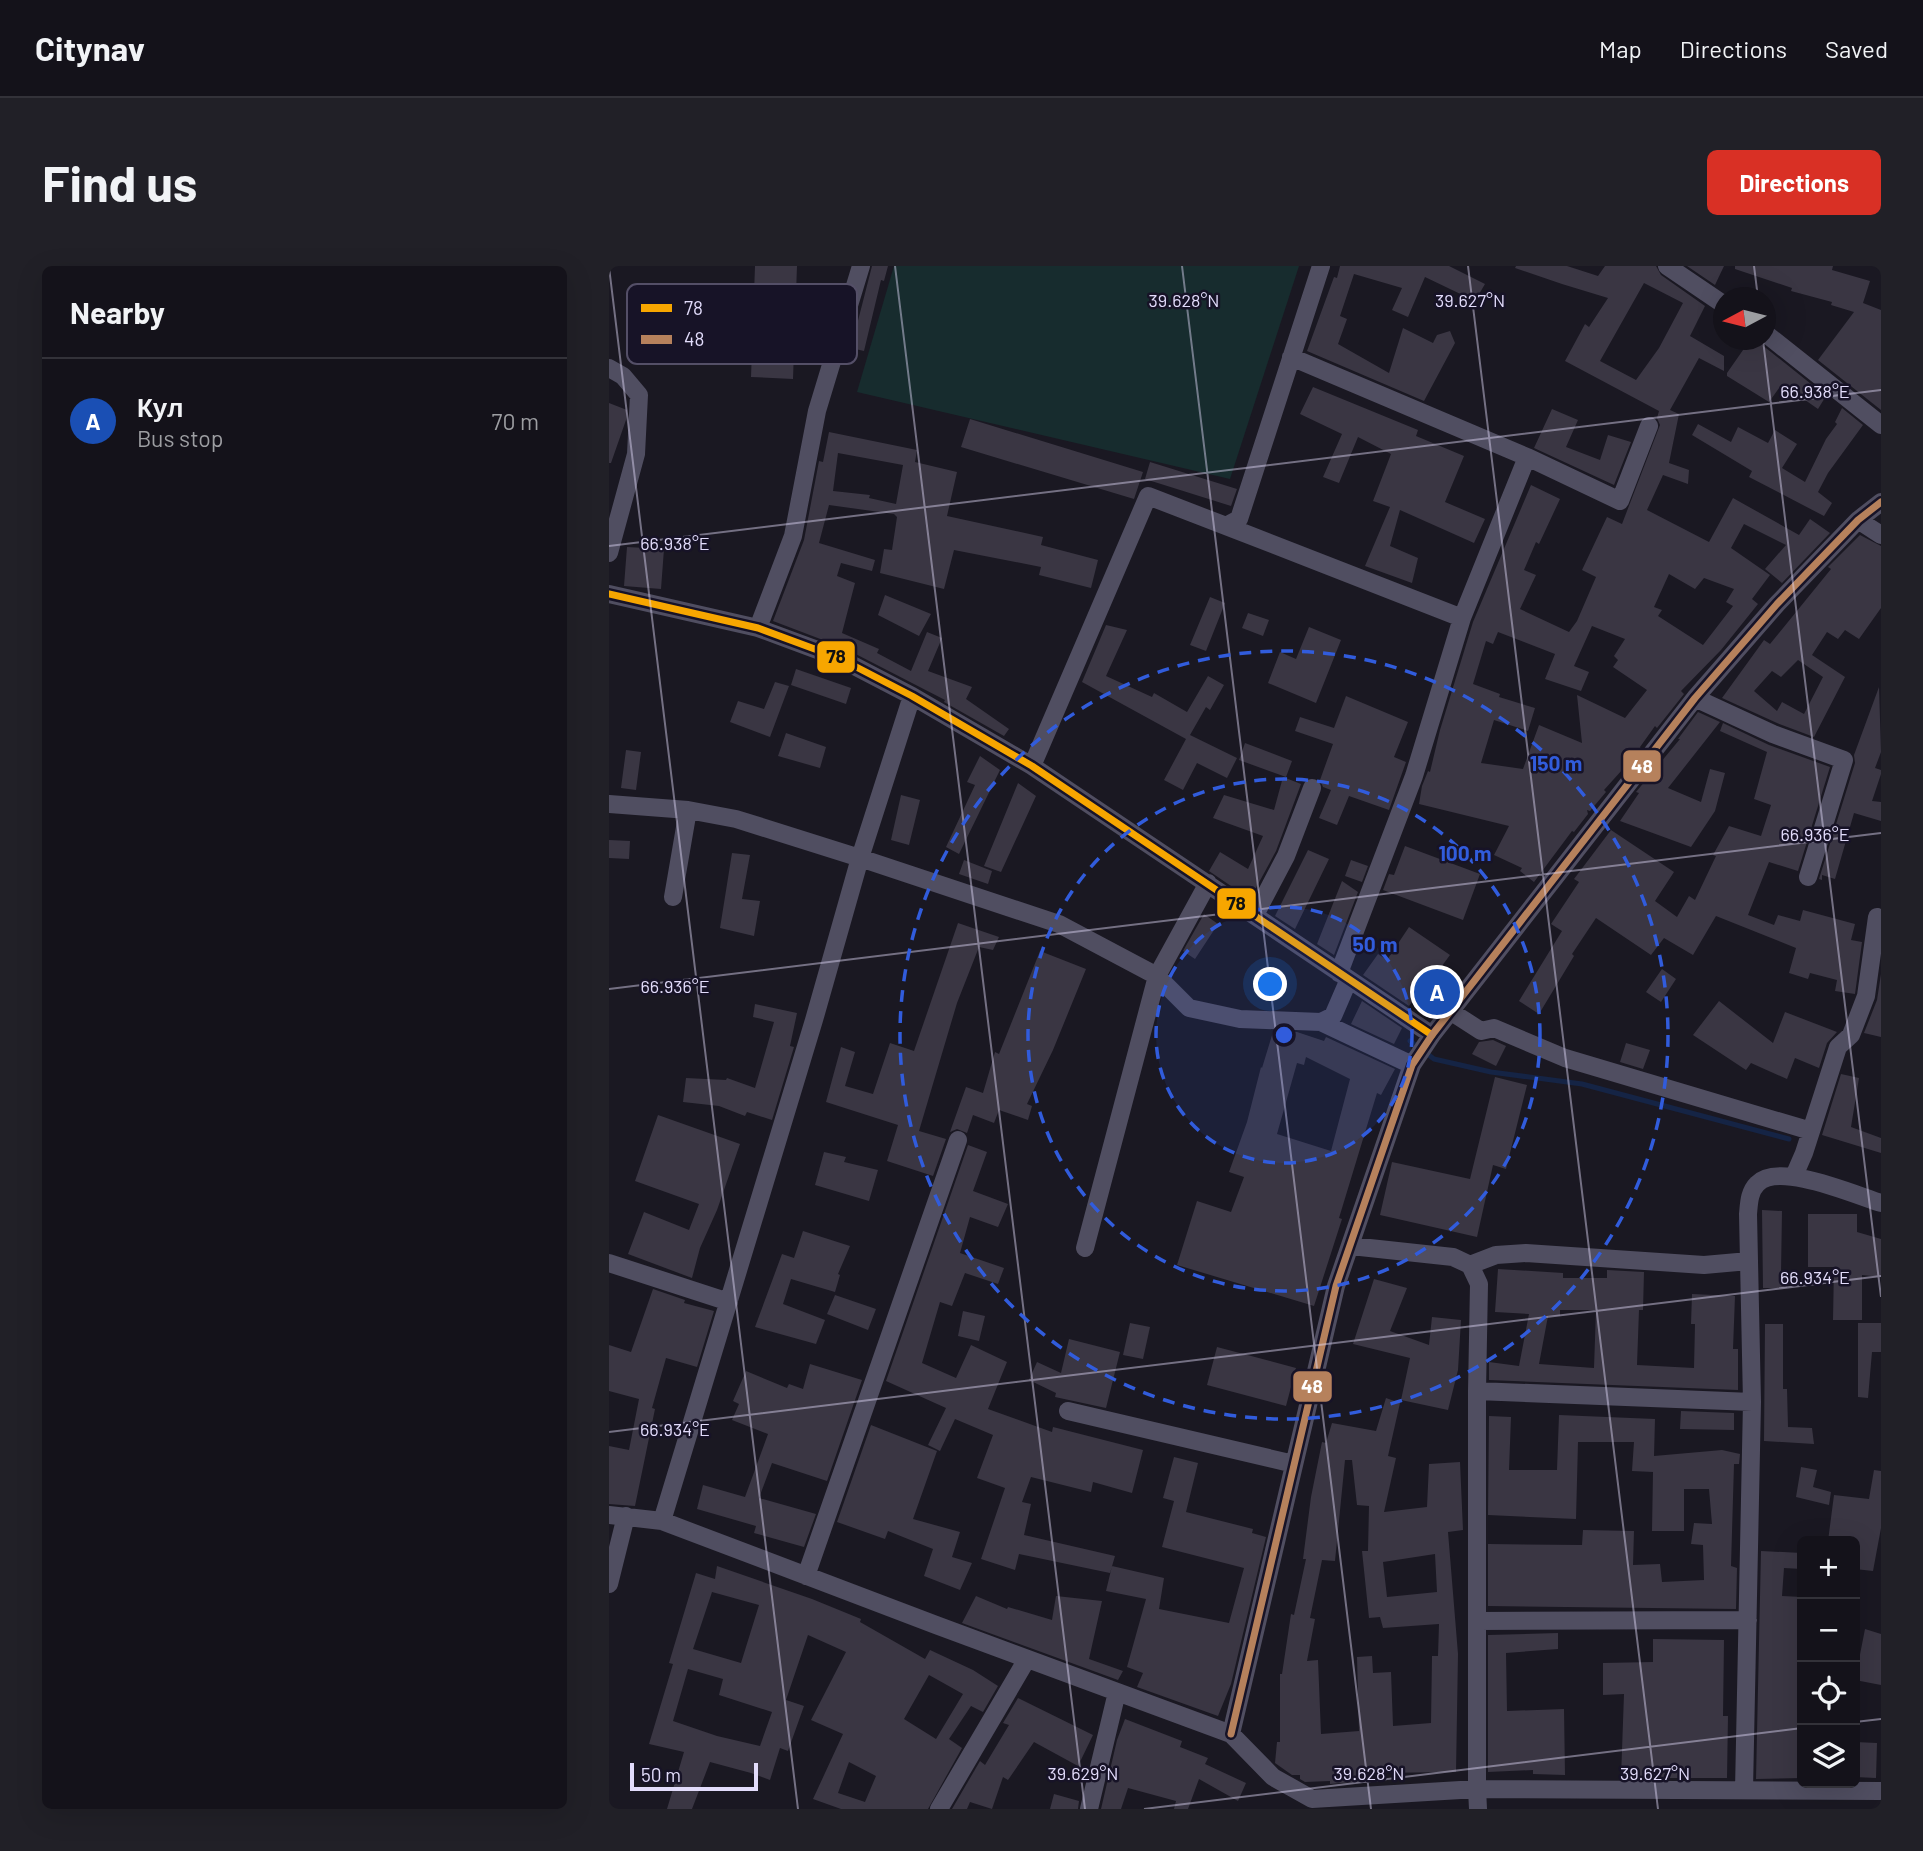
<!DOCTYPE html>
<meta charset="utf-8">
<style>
body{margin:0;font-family:Barlow,sans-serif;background:#212027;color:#f1f3f6}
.controls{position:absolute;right:21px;bottom:21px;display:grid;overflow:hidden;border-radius:10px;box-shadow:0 7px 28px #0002}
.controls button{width:63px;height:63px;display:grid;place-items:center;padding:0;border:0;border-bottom:2px solid #333239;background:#14121a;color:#f1f3f6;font:35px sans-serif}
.compass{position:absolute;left:1104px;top:21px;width:63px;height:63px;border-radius:50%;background:#14121a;box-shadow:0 7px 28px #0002;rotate:263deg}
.scale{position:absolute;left:21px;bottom:18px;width:128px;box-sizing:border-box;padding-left:7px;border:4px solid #e2dcfb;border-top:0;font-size:19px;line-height:24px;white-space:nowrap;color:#e2dcfb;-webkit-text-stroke:5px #171327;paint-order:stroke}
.you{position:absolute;left:662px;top:719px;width:24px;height:24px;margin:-18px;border:5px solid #fff;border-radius:50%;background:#1a73e8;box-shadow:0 0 0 10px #1a73e833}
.badge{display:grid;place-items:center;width:46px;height:46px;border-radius:50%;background:#d93025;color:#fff;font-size:23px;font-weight:700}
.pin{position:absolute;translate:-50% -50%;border:4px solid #fff;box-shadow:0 2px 7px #0006}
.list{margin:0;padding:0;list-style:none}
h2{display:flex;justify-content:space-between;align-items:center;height:91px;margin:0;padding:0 28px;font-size:30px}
h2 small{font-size:23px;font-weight:400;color:#9d9ea2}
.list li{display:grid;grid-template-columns:46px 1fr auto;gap:21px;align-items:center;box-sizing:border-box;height:126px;padding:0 28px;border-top:2px solid #333239}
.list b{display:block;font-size:26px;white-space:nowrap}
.list p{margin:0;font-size:23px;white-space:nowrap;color:#9d9ea2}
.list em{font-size:23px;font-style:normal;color:#9d9ea2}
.icon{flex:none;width:38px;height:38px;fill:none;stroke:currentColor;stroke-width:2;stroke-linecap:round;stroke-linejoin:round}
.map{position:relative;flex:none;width:1272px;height:1543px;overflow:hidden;border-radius:10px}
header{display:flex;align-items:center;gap:42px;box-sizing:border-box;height:98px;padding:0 35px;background:#14121a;border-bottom:2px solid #333239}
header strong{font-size:33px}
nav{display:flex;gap:38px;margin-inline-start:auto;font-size:24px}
.intro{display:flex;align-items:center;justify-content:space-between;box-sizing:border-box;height:168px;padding:0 42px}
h1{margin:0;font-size:49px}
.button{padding:18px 32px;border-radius:10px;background:#d93025;color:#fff;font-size:24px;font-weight:700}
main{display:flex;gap:42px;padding:0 42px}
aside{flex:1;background:#14121a;border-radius:10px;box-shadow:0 7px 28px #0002}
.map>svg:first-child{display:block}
</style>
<header>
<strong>Citynav</strong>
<nav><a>Map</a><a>Directions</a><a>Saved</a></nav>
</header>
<div class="intro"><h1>Find us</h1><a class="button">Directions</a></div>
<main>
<aside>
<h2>Nearby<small></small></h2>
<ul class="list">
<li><span class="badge" style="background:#1a4fb4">A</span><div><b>Кул</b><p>Bus stop</p></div><em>70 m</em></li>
</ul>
</aside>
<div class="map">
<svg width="1272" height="1543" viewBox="0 0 1272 1543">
<rect width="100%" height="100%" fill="#1a1822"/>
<!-- green -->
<path fill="#172c2e" d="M285,0h405l-69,213 -373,-87z"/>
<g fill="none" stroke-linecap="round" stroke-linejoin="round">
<!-- stream -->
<path stroke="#152445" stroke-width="5" d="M801,775l24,18 57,13 91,12 207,55"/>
</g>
<!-- building -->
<path fill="#3a3643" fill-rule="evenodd" d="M146,0h42l-4,113 -42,-2z
M263,0h16l-4,15 -3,-1 -17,71 -13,-3z
M731,0h109l36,18 -10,17 -50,-24 -17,40 -16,-7 10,-22 -48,-14 -14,42 7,3 -9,25 51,29 14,-45 30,15 4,-8 13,-4 5,12 -31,58 -117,-50 27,-74 3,1z
M907,0h51l31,10 7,-10h51l5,9 44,31 -15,30 34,20v15l-25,-13 -29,52 9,4 -10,49 20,7 -1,14 -25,-9 -16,35 62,32 24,-44 66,37 11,-16 20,14 -48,50 -17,-14 21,-24 -42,-21 -13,24 39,27 -18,24 6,5 -37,46 -40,41 3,3 -27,34 -2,-2 -15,21 1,2 -37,41 2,2 -16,19 -3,-1 1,4 -14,18 -2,-1 -38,51 -14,-11 2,-3 -28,-13 15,-29 -90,-22 3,-18 6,-15 2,1 10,-42 33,-108 58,-137 29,14 -21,45 -3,-2 -12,28 12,5 -16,34 49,23 8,-11 19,-44 -14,-7 25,-53 15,7 38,-99 -3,-7 2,-7 -94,-50 20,-37 4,3 19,-29 -46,-14 -47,-16zM1035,17l39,20 -24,45 -23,32 -36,-19zM1060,308l26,15 9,-11 30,11 -8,13 7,4 -30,39 -45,-29 4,-6 -8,-3zM983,360l33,13 -11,17 4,4 -5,7 34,23 -22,28 -48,-23 5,48 -43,-18 -16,44 -42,-6 13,-43 34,11 7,-23 -36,-11 1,-3 -27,-10 13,-43 7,3 5,-12 57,22 -10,25 36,12 8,-19 -15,-6z
M1078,0h37l-9,19z
M1126,0h98l-1,4 38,11 -7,22 18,7v100l-63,-50 36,-48 -23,-7 1,-3 -41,-11 1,-3 -57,-19z
M1141,74h6l70,56 -8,13 -36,-25 -13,18 -42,-26v-3z
M704,121l105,43 -2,6 48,20 -19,46 40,17 -11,24 -74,-33 -10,36 28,12 -6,25 -47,-17 25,-59 -17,-6 18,-47 -33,-17 -19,46 -16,-6 19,-43 -42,-20z
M0,137l18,7 -1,10 -15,43h-2z
M1233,142l21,17 -35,48 -10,19 14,11 -8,13 -75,-39 3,-6 -60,-36 6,-11 33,18 7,-15 30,16 7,-13 22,14 -15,24 23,14 21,-43 11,-15 -2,-2z
M943,143l26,11 -12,27 34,13 8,-25 23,7 -17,43 -80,-37z
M361,153l173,53 -9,27 -173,-52z
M220,166l88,18 -2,12 42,10 -10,44 96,21 -2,8 57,15 -7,28 -52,-13 2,-8 -87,-17 -10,39 -64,-16 4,-24 8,1 5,-33 -3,-3 -65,-9 -10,38 56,17 -3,11 -31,-8 -4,13 18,7 -13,50 37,16 -2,4 34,18 16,-39 15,6 -14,33 44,16 -6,12 43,30 -5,7 -60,-34 1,-2 -101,-52 -71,-27 31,-81 15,-79 4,1zM229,187l65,12 -7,39 -27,-6 1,-3 -37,-4z
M541,196l87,27 -6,17 -86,-27z
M1251,269l21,11v62l-22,31 -14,-9 -7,9 -11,-7 -15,23 33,22 -31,60 -37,-14 -55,-25 42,-58 6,4 61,-75 -3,-2zM1189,394l25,17 -19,37 -22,-12 -5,9 -23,-20 18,-20 9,6z
M18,281l37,2 -3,40 -37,-3z
M276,329l46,19 -12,22 -41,-21z
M601,331l15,6 -19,48 -16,-6z
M639,347l21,7 -6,16 -21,-8z
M497,359l21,5 -21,46 46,21 2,-4 33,19 21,-36 16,9 -14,25 -4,-3 -16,28 47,23 -10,20 -30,-15 -14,27 -19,-10 22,-41 -104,-57z
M700,361l32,13 -25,63 -48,-20 12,-31 16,7z
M187,403l55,19 -5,16 -55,-19z
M166,416l14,4 -19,51 -40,-15 8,-21 26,8z
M1270,421l2,65 -6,16 6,2v4l-9,27 9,1v19l-27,-8 -19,66 -13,-4v5l-3,-1 36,-116 -1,-8z
M737,430l62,26 -14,35 12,5 -17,48 -40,-14 -12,29 -18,-7 12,-28 -8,-3 -3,-7 13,-36 -38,-13 5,-14 34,11z
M1089,446l22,10 -52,66 33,14 9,-33 15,4 -10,38 -24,36 -71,-26 19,-28 -3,-1 44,-53h-2z
M1114,457l46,22 61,22 -32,104 -29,-9 -21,53 26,10 4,-10 22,6 3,-11 52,14 -4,16 11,2 -7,52 -20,-3 2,-11 -27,-7 -2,6 -19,-6 7,-25 -80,-32 -23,39 -29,-17 -13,17 -55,-37 -24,36 2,2 -35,58 -20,-13 43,-70 -11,-7 28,-42 -5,-3 37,-49 63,42 -19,29 22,16 12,-21 6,4 21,-44 -3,-1 16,-29 32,10 10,-31 -17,-6 13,-47 -47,-21z
M177,467l40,14 -6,21 -42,-12z
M636,477l47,18 -6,16 -47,-17z
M17,484l15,2 -5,38 -15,-2z
M371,490l20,14 -41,84 -13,-7 29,-62 -8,-3z
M674,511l18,7 -25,67 -26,48 -41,-28 11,-19 28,17 15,-33 -50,-18 11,-23 50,15z
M409,517l18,13 -35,76 -17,-6z
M292,529l19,5 -11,45 -18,-5z
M0,574l21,1 -1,18 -20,-1z
M796,580l75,28 -17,46 -80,-30 6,-16 5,1z
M699,584l21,9 -34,70 -20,-13z
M123,587l18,2 -8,44 18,2 -6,35 -34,-8z
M355,594l28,11 -4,13 -29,-10z
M742,594l17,6 -6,16 -17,-6z
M733,615l16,11 -24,63 -17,-11z
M595,648l14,10 -23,35 -12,-8z
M349,657l41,14 -6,13 -14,-3 -22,56 -38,128 27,8 -13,37 -46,-15 11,-36 -72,-23 15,-55 14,5 -10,34 28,8 17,-51 24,8z
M800,661l41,28 -28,38 -2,-1 -11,14 -46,-31 15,-21 9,6z
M431,685l46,18 -33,81 -26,54 5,2 -4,14 -29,-10 -5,13 -21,-8 -6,18 -10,-4 -7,3 16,-45 17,6 12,-41 4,2z
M1053,703l14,10 -15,23 -15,-10z
M1272,708v63l-17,-4 13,-33z
M753,735l40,27 -8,16 -43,-20z
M1110,735l54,42 12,-31 52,20 -10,11 -8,25 -24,-10 -8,21 -36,-16 -5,7 -53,-35z
M146,738l42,9 -7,33 4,1 -22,73 -25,-8 -2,4 -26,-10 -36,-4 3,-24 40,2 1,-2 28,10 19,-66 -21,-5z
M664,766h24l27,9 2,-4 69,32 -14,26 -4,-2 -38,125 3,1 -28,87 -137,-41 20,-64 34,11 13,-35 -15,-5 18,-50 14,-55 1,1zM697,791l44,22 -19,72 -54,-17 20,-71 7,2z
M884,774l13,6 -10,20 -24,-12 7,-12z
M1017,777l24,7 -7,19 -23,-7z
M1232,808l18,4 -8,49 30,11v15l-59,-18z
M886,811l32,8 -21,84 -13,-4 -16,72 -97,-22 12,-53 78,17z
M49,849l82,29 -23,66 -17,38 -8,30 -64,-24 16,-42 45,18 10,-26 -64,-23z
M359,879l19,7 -14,39 35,13 -10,23 -28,-10 -10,36 44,15 -6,16 -33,-11 -13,33 -12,-4 -18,61 34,15 15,-33 36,17 -19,47 64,23 1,-5 90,23 -11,43 -39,-11 -2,10 -60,-15 -9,25 9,2 -7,31 91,21 -5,17 -91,-19 -4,16 -34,-11 24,-71 -28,-10 16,-43 -38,-16 -15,32 -12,-6 18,-37 -60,-27z
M215,886l22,5 -2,5 34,8 -9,31 -54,-16z
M1153,944l20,1 -1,62h6v15h-24z
M1199,948h49v18l24,7v38l-19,-2v45h-29l1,-53h-26z
M194,965l47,15 -12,28 2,1 -5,17 -44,-13 -8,25 42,16 -9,24 -61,-17 27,-73 12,4z
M889,1003l65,4v5h44v-8l37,2 -1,38h-4l-2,55 57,3 1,-44h-4l1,-30 43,2 -2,53h5v41l-249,-10v-18l30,4 10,-52 -34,-2zM951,1044h36l-2,58 -55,-4 9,-48h12z
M765,1013l33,9 -17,43 39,14 3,-28 29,3 -3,50 -10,40 -47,-10 9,-42 -57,-14z
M44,1023l32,11 -1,3 30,8 -17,56 -31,-9 -14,50 3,1 -20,97 -26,-2v-58l20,4 10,-51 -30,-8v-46l22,7z
M226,1029l41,14 -8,21 -41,-16z
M354,1045l22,5 -6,25 -21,-5z
M521,1057l20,4 -7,32 -20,-4z
M1249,1057h23v29h-9l-4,46 -10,-1z
M1156,1058h18v65h4l1,38 24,1 2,16 -50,-3z
M460,1073l51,13 -14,56 -51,-11 1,-4 -27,-13 8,-18 24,11z
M608,1081l79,21 -10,38 -79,-21z
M201,1098l52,16 -35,101 -55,-18 -13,35 57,16 -12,33 -50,-14 2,-7 -59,-17 6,-24 42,12 23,-63 -36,-14 7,-16 -6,-3 13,-30 41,17 2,-4 14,5z
M777,1132l14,5 -12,53 8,2 -12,54 43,-5 2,-43 31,-2 3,68 -15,2 10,122 -2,118 -82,1 1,7 -45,4v-3l-25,1 -5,-3v-4h-8l-17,-12 2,-21h3v-68h2l9,-60 3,1 12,-56h-3l8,-62 11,-55 4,1 6,-20 44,8zM736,1194h7l5,45 12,1 -1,45h-6l7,67 11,-1 3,11 56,-4 -1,32h-6l-1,67 -38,3 -2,-54 -18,1 -1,-17 -15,1 2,74 -38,3 -3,-74 -11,1 8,-42 -5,-1 12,-58 13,1zM826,1288l2,38 -50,5 -4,-35z
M1072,1145l53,2v17l-54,-1z
M950,1149l96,4 -1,37 68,-6 18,4 -1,10h-5l-3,102 6,2 -1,41 -248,-3v-62l94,1 1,-15 51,1 -1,34 27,-1 2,18 42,-2 -1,-35 -12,-1 3,-21 18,1 -3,-35h-25v42h-32l1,-59 -21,-1 2,-29h-56l-2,77 -88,-4 1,-99 22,1 -2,53h48z
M262,1159l66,26 -24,68 47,13 -8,25 20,6 -12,27 -36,-14 9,-27 -45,-18 -3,8 -48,-17z
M565,1191l24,6 -12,49 67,17 -1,4 14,4 -35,147 -13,32 -81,-29 6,-14 -16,-6 19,-68 -40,-8 6,-25 52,12 -5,31 70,14 15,-55 -82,-21 12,-46 -11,-3z
M1192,1201l16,3 -4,17 18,5 -2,13 -33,-8z
M1265,1204l7,1v57l-8,43 -18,-2v-28h-27l6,-46 35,4z
M1152,1285l41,2v16l-18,-1 -2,28 20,1v181l-46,1z
M108,1300l95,33 49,20 -1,3 65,37 5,-9 43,20 25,16 -15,26 -12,-6 -22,33 13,9 -34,61h-87l-28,-10 30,-65 -32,-14 35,-68 -38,-17 -22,65 18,6 -16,45 -8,-3 -10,32 -19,-7 -41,-11 -18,47h-25l17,-57 -35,-8 24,-80 -4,-1 27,-90 19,6zM103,1326l47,13 -18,58 -48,-14zM79,1403l35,10 -4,16 53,17 -12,34 -43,-10 -44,-15zM320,1409l34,19 -27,45 -32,-20zM240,1496l27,14 -11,26 -27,-9z
M367,1330l31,13 1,-2 44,13 4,-24 46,5 -13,58 34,12 -5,9 -156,-57z
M1256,1363l16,5v51l-26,-5z
M949,1367v16l-52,4 1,58 57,-2 1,66 -32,-1v-4l-45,2v-137z
M1044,1373l71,1 -1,76h5l-1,62h-106l3,-84 -21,1v-32l50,-1z
M409,1432l75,37 -15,31 -44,-24 -26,38 -5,-3 -11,32 -22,-7 -3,7h-15l28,-48 5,4 24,-40 -6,-2z
M516,1453l57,22 -2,6 28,11 -3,6 41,19 -8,18 -39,-22 -11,30h-14l2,-8 -48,-13 -7,21h-20l16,-69z
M1246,1476l22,1 -1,35 -21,-1z
M445,1528l25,7 -1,8h-28z"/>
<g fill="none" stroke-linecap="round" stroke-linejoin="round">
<!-- minor -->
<path stroke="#504e61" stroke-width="18" d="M1058,0l56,38
M1156,67l116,92
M682,91l236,100 -65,161 -48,158 -75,197
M0,102l14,8 16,19 -3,59 -27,99
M918,191l93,44 29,-75
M1249,254l23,15
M617,260l236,92
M0,328l149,34 81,30 73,38 120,70 400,269
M149,362l35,-92 24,-125 44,-145
M1086,432l78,36 71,26 -36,117
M423,500l116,-270 78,30 13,-7 82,-253
M0,538l79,6 48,9 124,39 52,-162
M64,631l15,-87
M646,649l31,-59 26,-68
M841,745l31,20 13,-3 71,30 246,73
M712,756l91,43
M1185,910l10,-23 34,-106 13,-12 15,-39 11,-79
M742,980l102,11 17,8 9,19 -2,107 275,11 -8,388
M476,982l72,-272 32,32 51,11 81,3 12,-6 16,-37
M0,997l120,39
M861,999l26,-10 30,-2 178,12 45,-4
M868,1125v398l404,2
M1143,1136l-4,-188c1,-10 1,-22 9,-30 21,-23 98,11 124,19
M459,1145l226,53
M0,1249l53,6 274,104 295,109 42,43 39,22 165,-10 1,20
M53,1255l152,-501 46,-162 199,66 98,52 51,-93
M197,1310l152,-436
M0,1318l17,-68
M868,1355l271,-1
M622,1468l105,-448 76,-221 20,-30 263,-337 82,-94 81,-84 23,-18
M330,1543l88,-150
M480,1543l28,-117"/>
<defs>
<path id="bus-1" d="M0,328l149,34 81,30 73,38 120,70 400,269"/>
<path id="bus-2" d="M622,1468l105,-448 76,-221 20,-30 263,-337 82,-94 81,-84 23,-18"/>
</defs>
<!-- bus-1 casing -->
<use href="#bus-1" stroke="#171327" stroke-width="12"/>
<!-- bus-2 casing -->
<use href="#bus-2" stroke="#171327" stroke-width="12"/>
<!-- bus-1 -->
<use href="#bus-1" stroke="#f7a600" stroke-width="7"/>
<!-- bus-2 -->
<use href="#bus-2" stroke="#b6815c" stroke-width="7"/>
</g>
<!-- ticks -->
<path fill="none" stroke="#e2dcfb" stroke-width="2" stroke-opacity="0.45" d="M286,0l190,1543M573,0l189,1543M859,0l190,1543M1145,0l4,32M0,1l189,1542M1154,74l118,957M0,280l1272,-156M0,723l1272,-156M0,1166l1272,-156M1246,1456l26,-3M535,1543l658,-81"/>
<!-- distance rings -->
<circle cx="675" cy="769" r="128" fill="#315cdc" fill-opacity=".12"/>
<g fill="none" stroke="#315cdc" stroke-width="3.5" stroke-dasharray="12 9">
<circle cx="675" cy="769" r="128"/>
<circle cx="675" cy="769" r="256"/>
<circle cx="675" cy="769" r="384"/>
</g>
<!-- legend -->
<rect x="18" y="18" width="230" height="80" rx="10" fill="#171327" stroke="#544f67" stroke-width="2"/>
<rect x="32" y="38" width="31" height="8" fill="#f7a600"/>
<rect x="32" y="69" width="31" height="9" fill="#b6815c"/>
<g font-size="19" fill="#e2dcfb">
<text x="75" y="49">78</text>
<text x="75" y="80">48</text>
</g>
<g font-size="18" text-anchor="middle" fill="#e2dcfb" stroke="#171327" stroke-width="5" stroke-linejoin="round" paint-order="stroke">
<text x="575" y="41">39.628°N</text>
<text x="861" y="41">39.627°N</text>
<text x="1206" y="132">66.938°E</text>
<text x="66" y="284">66.938°E</text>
<text x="1206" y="575">66.936°E</text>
<text x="66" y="727">66.936°E</text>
<text x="1206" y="1018">66.934°E</text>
<text x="66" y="1170">66.934°E</text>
<text x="474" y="1514">39.629°N</text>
<text x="760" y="1514">39.628°N</text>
<text x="1046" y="1514">39.627°N</text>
</g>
<circle cx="675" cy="769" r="10" fill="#315cdc" stroke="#171327" stroke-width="3.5"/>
<g font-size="21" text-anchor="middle" font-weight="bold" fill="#315cdc" stroke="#171327" stroke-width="5" stroke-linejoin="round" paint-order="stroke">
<text x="947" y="505">150 m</text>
<text x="856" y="595">100 m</text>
<text x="766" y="686">50 m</text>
</g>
<g stroke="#171327" stroke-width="2.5">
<rect x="207" y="374" width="40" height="34" rx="7" fill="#f7a600"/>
<rect x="1013" y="483" width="40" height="34" rx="7" fill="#b6815c"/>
<rect x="607" y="621" width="41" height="33" rx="7" fill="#f7a600"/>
<rect x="683" y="1104" width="41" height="33" rx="7" fill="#b6815c"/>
</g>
<g font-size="19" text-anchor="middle" font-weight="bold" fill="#fff">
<text x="1033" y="507">48</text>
<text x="703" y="1127">48</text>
</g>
<g font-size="19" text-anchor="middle" font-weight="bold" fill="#111">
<text x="227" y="397">78</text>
<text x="627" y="644">78</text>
</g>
</svg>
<div class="controls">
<button>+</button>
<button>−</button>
<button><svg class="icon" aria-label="locate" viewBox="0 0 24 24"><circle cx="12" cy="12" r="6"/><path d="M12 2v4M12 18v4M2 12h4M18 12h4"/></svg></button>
<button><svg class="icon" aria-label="layers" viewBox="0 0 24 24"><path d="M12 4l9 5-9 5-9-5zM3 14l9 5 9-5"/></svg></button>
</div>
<svg class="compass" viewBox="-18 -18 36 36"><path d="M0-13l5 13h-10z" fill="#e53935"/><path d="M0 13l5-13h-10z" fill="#9d9ea2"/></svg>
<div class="scale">50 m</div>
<div class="you"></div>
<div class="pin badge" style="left:828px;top:726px;background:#1a4fb4">A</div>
</div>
</main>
